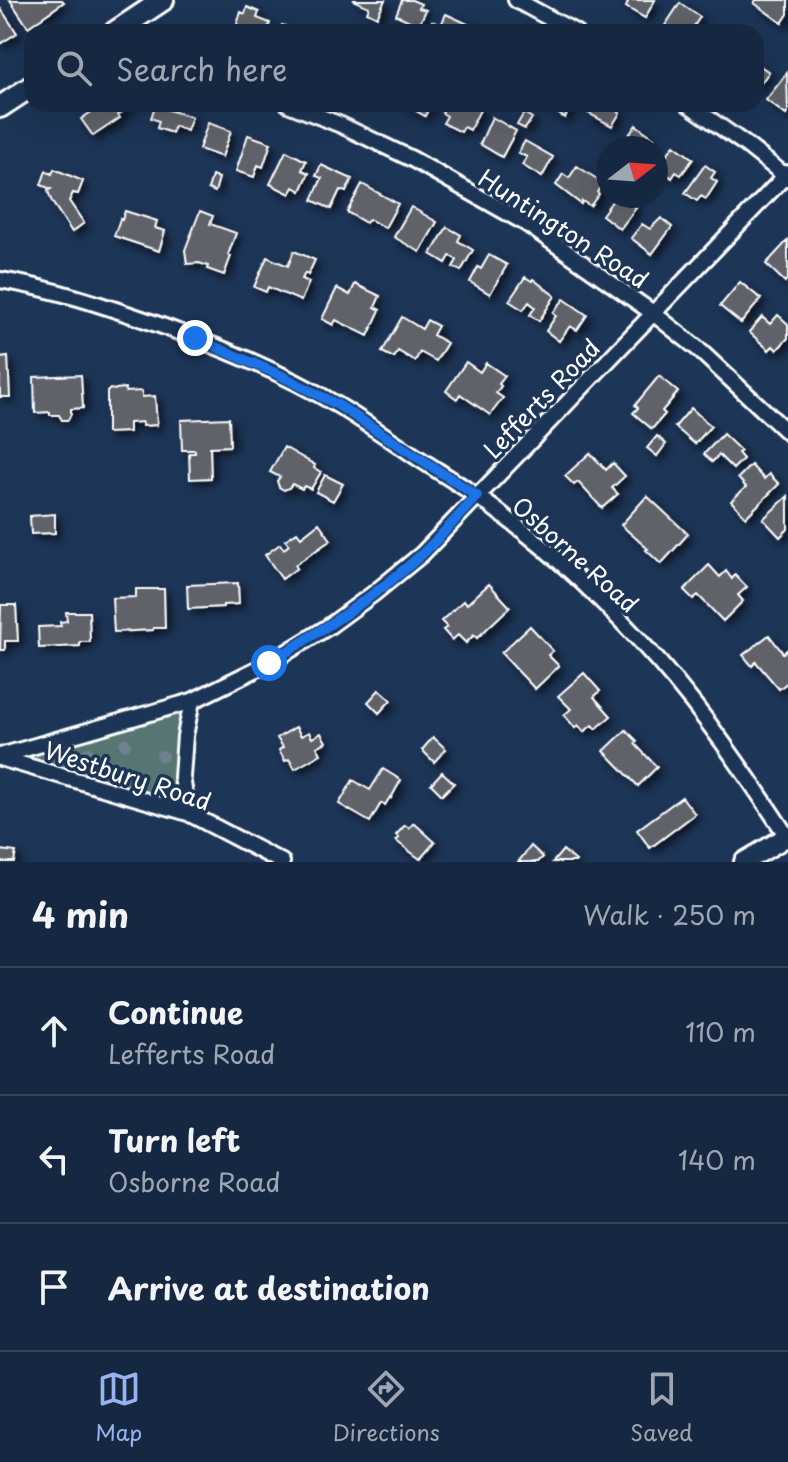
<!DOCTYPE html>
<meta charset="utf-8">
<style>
body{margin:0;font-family:"Playpen Sans",sans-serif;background:#23344c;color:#f1f3f6}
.compass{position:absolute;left:596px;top:136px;width:72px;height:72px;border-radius:50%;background:#162841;box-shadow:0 8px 32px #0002;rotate:73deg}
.stop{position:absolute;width:24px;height:24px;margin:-18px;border:6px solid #1a73e8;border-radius:50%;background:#fff}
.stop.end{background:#1a73e8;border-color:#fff;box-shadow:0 2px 8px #0008}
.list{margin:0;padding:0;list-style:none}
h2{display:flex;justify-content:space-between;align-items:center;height:104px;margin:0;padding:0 32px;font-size:34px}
h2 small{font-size:26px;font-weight:400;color:#9ea6b1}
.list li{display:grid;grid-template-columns:52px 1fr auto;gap:24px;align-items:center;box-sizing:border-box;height:128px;padding:0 32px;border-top:2px solid #35445a}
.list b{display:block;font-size:30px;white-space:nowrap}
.list p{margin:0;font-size:26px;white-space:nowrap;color:#9ea6b1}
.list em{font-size:26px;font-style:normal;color:#9ea6b1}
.icon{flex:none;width:44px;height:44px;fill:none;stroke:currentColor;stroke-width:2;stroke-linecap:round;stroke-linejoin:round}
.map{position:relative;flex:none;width:788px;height:862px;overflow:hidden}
.search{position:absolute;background:#162841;box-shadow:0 8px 32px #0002;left:24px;right:24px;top:24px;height:88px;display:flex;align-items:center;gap:20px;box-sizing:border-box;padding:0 28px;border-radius:24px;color:#9ea6b1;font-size:30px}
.sheet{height:488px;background:#162841}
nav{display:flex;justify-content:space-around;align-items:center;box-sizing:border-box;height:112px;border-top:2px solid #35445a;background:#162841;font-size:22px;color:#9ea6b1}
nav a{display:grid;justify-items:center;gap:4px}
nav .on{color:#95b2f1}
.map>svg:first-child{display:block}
</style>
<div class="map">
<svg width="788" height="862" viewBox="0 0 788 862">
<defs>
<filter id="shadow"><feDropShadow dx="4.5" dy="4.5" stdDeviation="4" flood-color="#0009"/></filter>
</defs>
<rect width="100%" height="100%" fill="#1d3557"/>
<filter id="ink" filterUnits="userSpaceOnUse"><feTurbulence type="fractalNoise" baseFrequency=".0125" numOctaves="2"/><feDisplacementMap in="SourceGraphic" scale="16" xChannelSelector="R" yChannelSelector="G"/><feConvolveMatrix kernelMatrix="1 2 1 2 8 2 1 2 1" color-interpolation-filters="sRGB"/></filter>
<g filter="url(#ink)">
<!-- green -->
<path fill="#577573" stroke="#abbab9" stroke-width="2" d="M192,701l-7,35 3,77 -187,-56z"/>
<!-- building -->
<path fill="#5e6268" stroke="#fff" stroke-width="2" filter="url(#shadow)" d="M10,0h52l2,2 -36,25z
M353,0h32l-8,17 -10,-5 2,-5z
M402,0h10l9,4 -2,4 7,2 -7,15 -23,-10z
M625,0h30l-10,18 -19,-11 2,-5z
M756,0h32v14l-6,9 -28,-20z
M680,3l20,14 -10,15h-25l-3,-2z
M247,7l12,5 -2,6 13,5 -3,9 -32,-2 6,-18 4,2z
M1,9l16,24 -17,11v-34z
M446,14l24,11 -4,7h-39l5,-11 9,4z
M282,25l19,7h-22z
M756,63l13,9 -13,18z
M787,73l1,39 -2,3 -20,-15z
M103,104h27l1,2 -13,9 2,3 -27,18 -12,-17z
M404,104h27l-6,12z
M447,104l10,3 1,-3h15l8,4 -11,22 -6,-3 -3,5 -18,-9 4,-7 -5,-3z
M552,104h20l-7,14 -16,-10z
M594,104h17l5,3 -2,2 6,4 -8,13 -24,-13z
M155,106l37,11 -5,14 -13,-5 -2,7 -15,-5 2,-7 -8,-3z
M524,113l8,5 -7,11 -8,-4z
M492,117l24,14 -14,26 -22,-13z
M208,123l23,8 -9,26 -23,-8z
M636,125l18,13 -7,10h-18l-6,-5z
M248,135l23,8 -8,24 -5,-2 -4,12 -18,-6z
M525,141l28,16 -11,20 -20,-12 5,-8 -9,-4z
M674,145l19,14 -12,16 -5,-3 -4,6 -6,-5 -2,3 -8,-6z
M286,151l20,10 -4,9 7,3 -8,18 -7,-4 -4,7 -20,-10z
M321,165l31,14 -6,13 -6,-2 -9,19 -19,-9 10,-22 -6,-2z
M705,165l10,7 -4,6 6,4 -11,17 -5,-3 -4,5 -12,-8z
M577,166l26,17 -6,9 2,2 -9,12 -8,-5 -1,3 -25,-19 7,-11 6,4z
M54,169l29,12 -5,13 -5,-1 -4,8 15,22 -12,9 -20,-30 -4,-11 3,-2 -10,-4 5,-14 6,3z
M212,176l7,2 -4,14 -7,-3z
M362,184l36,20 -13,24 -16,-9 -3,4 -19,-11z
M616,196h13l4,3 -4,4 7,5 -16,21 -18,-14z
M411,207l26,15 -17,30 -26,-15z
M125,211l32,10 -2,7 10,3 -6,20 -45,-15 6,-17 2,1z
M200,211l13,5 -3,8 26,9 -8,22 3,1 -7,19 -17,-6 1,-3 -9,-3 -12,1 -2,-14z
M661,218l11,9 -20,27 -21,-16 11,-14 8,5z
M447,227l14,8 -3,6 15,9 -12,21 -8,-4 4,-7 -7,-4 -4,7 -15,-9z
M788,240v38l-3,4 -19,-18z
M294,251l21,9 -7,15 -3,-2 -3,6 7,3 -8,19 -33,-14 -2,5 -12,-5 13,-30 21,9z
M489,255l18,10 -17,29 -20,-12 8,-15 3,2z
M525,277l7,4 1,-2 22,17 -16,25 -9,-6 5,-8 -6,-5 -6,8 -14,-9z
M740,282l21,17 -20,24 -21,-17z
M355,284l25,12 -5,11 5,3 -12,26 -32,-16 -3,5 -11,-6 15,-31 13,7z
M564,299l23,16 -10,15 -7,-4 -11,15 -13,-10 10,-15 -3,-3z
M778,315l10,9v14l-11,12 -4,-4 -4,4 -20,-18 13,-15 8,7z
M402,317l20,12 5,-9 11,6 -5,9 14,8 -11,18 -16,-9 -5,9 -17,-10 -4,7 -12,-6z
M8,357l2,40h-10v-39z
M466,362l14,10 6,-9 19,13 -6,8 2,2 -5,7 7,5 -13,17 -30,-21 -3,5 -11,-8z
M81,375l2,33 -12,1v5l-3,6h-6l-3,-5h-9v-3l-15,1 -1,-36z
M659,376l19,16 -16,19 3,3 -13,15 -19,-16 5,-5 -3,-3z
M125,388l1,4 16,-1v6l13,-1 2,29 -15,1v-4l-13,1v9l-22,1v-41l3,-3 5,1 1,-1z
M691,408l20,18 -16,18 -20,-17z
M229,418l1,28 -20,1 1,31 -21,1 -1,-26h6v-3h-13l-1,-30z
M723,434l18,17 -3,2 5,6 -10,10 -14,-14 -7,7 -8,-8z
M657,436l9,8 -9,12 -10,-8z
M284,447l31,18 -1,3 7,4 -10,17 -7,-3 -2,3 -10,-5 -3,4 -5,2 -5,-3 -2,-6 3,-4 -10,-5z
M590,453l16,17 7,-7 12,13 -13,12 6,6 -16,14 -24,-26 -4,3 -9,-9z
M751,465l13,14 5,-5 10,10 -33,33 -15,-16 15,-14 -8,-9z
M325,475l18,9 -10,17 -17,-9z
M647,496l41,38 -27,30 -15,-14 2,-1 -27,-24z
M788,496v33l-8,8 -17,-18z
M55,514v19l-24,1 -1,-18z
M319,523l12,17 -36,25 2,3 -15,11 -17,-24 15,-11 4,5 5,-4 -4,-5 12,-8 4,5z
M709,565l11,12 6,-6 6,8 3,-4 12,12 -9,8 5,6 -20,20 -25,-26 -5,4 -9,-9z
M238,583l1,21 -16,1v2l-35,2 -1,-24z
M489,584l21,23 -33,31 -3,-3 -8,8 -8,-8 -6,5 -9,-10 4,-3 -6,-6 23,-21 3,4z
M136,589h28l1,39h-12v2l-39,2 -2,-34 24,-1z
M1,605h15l2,36h-13v9h-5z
M66,612h23l1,30h-10v4l-41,2 -1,-21 23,-1 -1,-4 7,-1z
M530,626l23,25 -5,4 11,11 -24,23 -34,-36z
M769,635l14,18 5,-4v33l-9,7 -23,-27 -4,4 -9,-11z
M584,673l16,18 -6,6 17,19 -15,13 -4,-4 -8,7 -6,-7 -3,3 -11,-13 7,-6 -13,-13z
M379,690l12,10 -12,13 -11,-11z
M296,727l5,9 8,-4 3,6 9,-5 5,9 -9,5 4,7 -26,15 -6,-10 -4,2 -6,-11 4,-3 -6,-9z
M626,730l11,11 -2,3 22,23 -19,19 -34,-35z
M433,737l13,12 -12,13 -12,-12z
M383,769l18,11 -10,18 -1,-1 -5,8 -4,-2 -11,19 -31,-18 14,-24 17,10z
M442,772l12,11 -12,12 -11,-11z
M682,797l13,17 -45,34 -13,-18z
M414,823l21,19 -15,17 -24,-18 3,-3 -3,-3 9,-10 4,3z
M531,846l12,11 -5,5h-20z
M0,850l16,2 -2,10h-14z
M563,850l13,11 -1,1h-22z"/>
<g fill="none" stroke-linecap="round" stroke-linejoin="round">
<defs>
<path id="minor" d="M516,0l59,32
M288,104l53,21 71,34 115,65 126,89 44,35 91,85
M688,104l57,40 43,34
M0,280c52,8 102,25 151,42 64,23 130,49 188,84 26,16 51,33 76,50 30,20 62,38 90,61 56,42 108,93 154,145 48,55 89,115 129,176
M0,756l192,-55 77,-38 59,-36 45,-33 49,-40 366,-381
M0,758l188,55 94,49
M188,813l-6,-36 3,-41 7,-35"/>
<path id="tertiary" d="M744,862l44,-26"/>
<path id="secondary" d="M115,32l48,-32
M0,107l32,-21"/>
</defs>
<!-- minor casing -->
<use href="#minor" stroke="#fff" stroke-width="20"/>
<!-- tertiary casing -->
<use href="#tertiary" stroke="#fff" stroke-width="24"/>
<!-- secondary casing -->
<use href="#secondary" stroke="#fff" stroke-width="26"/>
<!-- minor -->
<use href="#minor" stroke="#1d3557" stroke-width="14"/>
<!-- tertiary -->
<use href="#tertiary" stroke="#1d3557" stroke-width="18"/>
<!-- secondary -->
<use href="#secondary" stroke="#1d3557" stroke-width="20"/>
</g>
<!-- trees -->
<g fill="#708291">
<circle cx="125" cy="744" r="6"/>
<circle cx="88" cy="753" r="6"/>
<circle cx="162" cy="756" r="6"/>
</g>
</g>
<g fill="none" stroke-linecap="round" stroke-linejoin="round" filter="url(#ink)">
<!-- route -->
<path stroke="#1a73e8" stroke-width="10" d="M195,338l85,37 58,30 139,91c-19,20 -36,41 -56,59 -46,42 -99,75 -152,108"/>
</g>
<g text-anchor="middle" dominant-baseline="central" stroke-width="7" stroke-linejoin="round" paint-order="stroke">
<!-- street labels -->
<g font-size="24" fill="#fff" stroke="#1d3557">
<text transform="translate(564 228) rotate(33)">Huntington Road</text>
<text transform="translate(541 398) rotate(-46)">Lefferts Road</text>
<text transform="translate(576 554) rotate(42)">Osborne Road</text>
<text transform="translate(128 775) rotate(18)">Westbury Road</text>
</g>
</g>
</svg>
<svg class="compass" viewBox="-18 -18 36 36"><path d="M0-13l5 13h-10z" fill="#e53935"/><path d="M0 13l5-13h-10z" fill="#9ea6b1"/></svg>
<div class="stop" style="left:269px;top:663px"></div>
<div class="stop end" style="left:195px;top:338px"></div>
<div class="search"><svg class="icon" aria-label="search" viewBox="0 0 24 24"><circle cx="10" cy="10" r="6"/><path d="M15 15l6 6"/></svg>Search here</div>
</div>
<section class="sheet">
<h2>4 min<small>Walk · 250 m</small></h2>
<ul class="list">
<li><svg class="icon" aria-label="ahead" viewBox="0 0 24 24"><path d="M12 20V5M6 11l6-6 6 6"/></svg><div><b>Continue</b><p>Lefferts Road</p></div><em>110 m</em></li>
<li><svg class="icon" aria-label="left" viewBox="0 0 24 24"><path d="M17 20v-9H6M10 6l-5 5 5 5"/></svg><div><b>Turn left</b><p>Osborne Road</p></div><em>140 m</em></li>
<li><svg class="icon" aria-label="arrive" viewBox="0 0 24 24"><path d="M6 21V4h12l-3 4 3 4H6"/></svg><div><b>Arrive at destination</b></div></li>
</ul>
</section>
<nav>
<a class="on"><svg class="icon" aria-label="map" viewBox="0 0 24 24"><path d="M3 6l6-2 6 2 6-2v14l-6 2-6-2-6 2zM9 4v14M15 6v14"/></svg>Map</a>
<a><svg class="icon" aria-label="directions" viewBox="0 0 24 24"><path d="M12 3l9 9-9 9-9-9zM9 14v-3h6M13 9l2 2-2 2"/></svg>Directions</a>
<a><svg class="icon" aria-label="saved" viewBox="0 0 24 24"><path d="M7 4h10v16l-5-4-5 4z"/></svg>Saved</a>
</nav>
